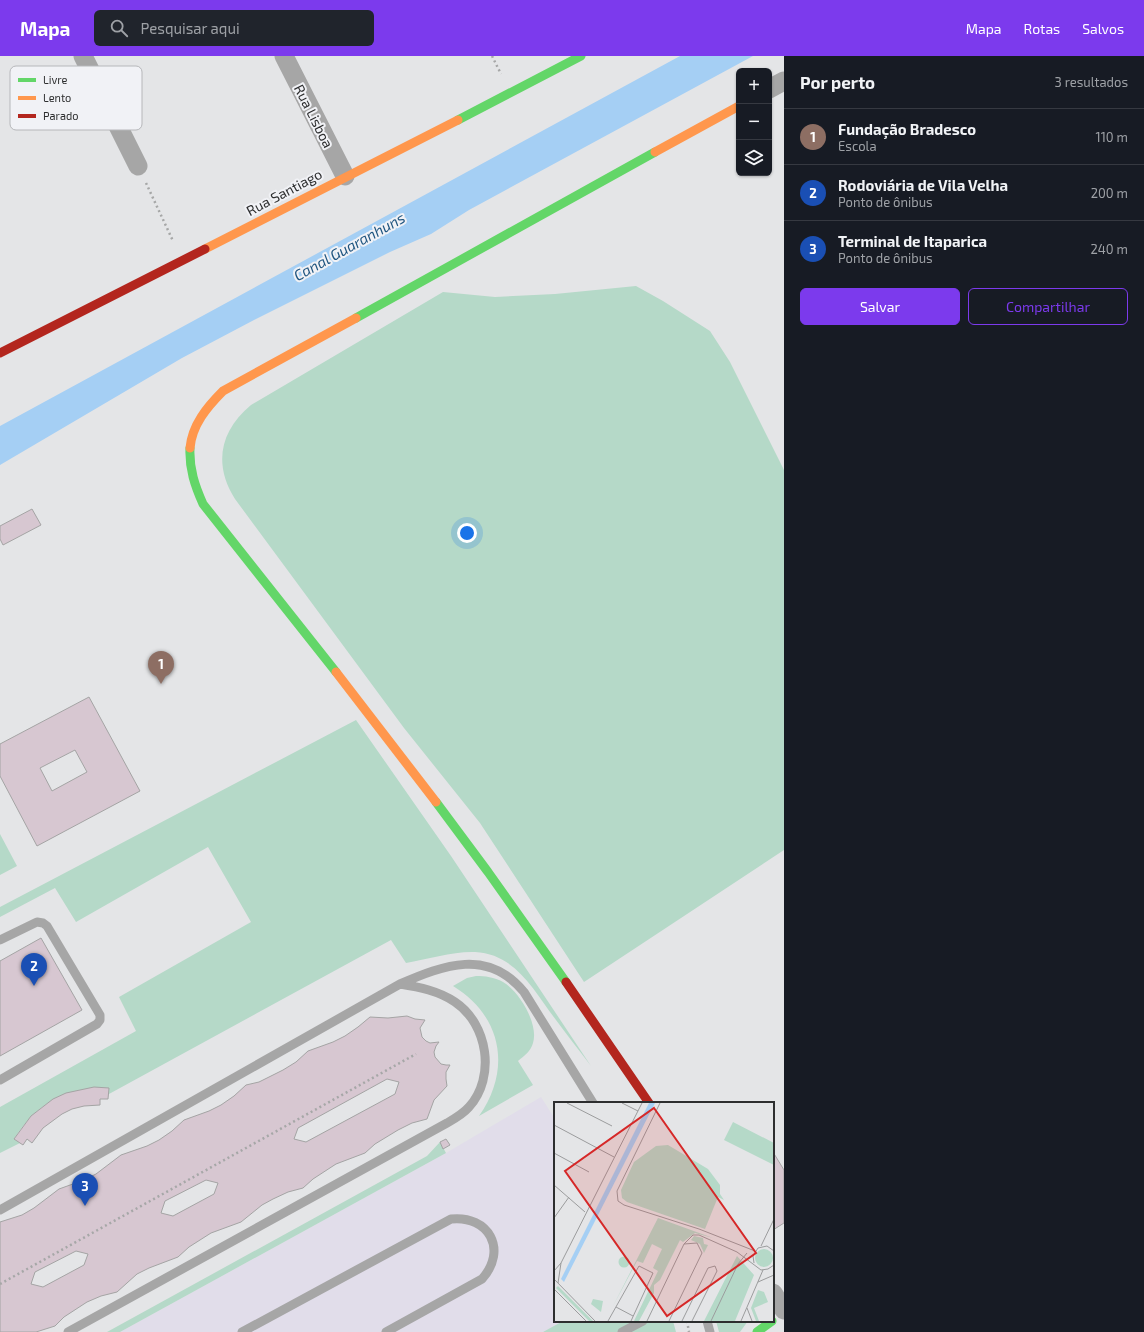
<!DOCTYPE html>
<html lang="pt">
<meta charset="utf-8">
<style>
body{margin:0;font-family:"Exo 2",sans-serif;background:#20242c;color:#f1f3f6}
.controls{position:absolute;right:12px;top:12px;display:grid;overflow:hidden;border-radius:6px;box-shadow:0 1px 3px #0004}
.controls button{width:36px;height:36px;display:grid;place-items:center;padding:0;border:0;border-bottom:1px solid #363941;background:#171b24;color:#f1f3f6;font:20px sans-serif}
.you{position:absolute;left:467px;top:477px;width:14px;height:14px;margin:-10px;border:3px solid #fff;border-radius:50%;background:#1a73e8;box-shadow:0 0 0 6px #1a73e833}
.badge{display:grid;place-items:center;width:26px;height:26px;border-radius:50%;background:#7c3aed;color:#fff;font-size:13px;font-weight:700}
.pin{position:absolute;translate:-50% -33px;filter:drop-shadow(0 1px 2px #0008)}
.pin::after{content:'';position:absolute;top:21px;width:14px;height:12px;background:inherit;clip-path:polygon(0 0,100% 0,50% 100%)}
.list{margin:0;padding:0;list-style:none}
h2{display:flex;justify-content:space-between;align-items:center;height:52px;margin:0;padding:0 16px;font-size:17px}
h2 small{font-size:13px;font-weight:400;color:#9ea1a6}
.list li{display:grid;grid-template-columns:26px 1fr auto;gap:12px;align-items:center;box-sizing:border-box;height:56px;padding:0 16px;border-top:1px solid #363941}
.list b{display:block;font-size:15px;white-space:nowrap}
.list p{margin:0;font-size:13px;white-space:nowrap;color:#9ea1a6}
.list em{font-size:13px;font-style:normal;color:#9ea1a6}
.actions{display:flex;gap:8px;padding:12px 16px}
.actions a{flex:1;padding:9px 0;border:1px solid #7c3aed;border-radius:6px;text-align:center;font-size:14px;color:#7c3aed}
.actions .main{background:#7c3aed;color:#fff}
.icon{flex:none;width:22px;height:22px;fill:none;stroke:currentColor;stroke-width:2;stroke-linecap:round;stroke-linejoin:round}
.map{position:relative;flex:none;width:784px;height:1276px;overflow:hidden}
header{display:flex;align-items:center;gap:24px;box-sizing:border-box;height:56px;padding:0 20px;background:#7c3aed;color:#fff}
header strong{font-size:19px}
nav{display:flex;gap:22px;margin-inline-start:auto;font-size:14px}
.search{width:280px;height:36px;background:#20242c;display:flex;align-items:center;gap:10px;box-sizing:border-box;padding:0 14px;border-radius:6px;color:#9ea1a6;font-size:15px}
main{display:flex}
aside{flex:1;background:#171b24}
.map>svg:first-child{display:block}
</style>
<header>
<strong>Mapa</strong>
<div class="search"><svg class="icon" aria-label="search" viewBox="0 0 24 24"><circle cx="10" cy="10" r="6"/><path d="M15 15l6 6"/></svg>Pesquisar aqui</div>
<nav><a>Mapa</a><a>Rotas</a><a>Salvos</a></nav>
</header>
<main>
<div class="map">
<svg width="784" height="1276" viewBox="0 0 784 1276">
<rect width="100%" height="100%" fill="#e4e5e7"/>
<!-- industrial -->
<path fill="#e1ddea" d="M541,1041l14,22v202h8l-20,11h-423l326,-179z"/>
<!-- green -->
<path fill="#b5d9c8" d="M636,230l27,15 47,30 20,31 54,108v380l-200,132 -104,-159 -76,-95 -169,-229c-22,-35 -15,-68 16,-94l192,-113 52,5 60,-3z
M356,664l95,136 140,210c-12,-16 -24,-31 -35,-46 -22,-29 -40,-66 -81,-68 -20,-1 -48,7 -69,11l-15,-23 -282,154 -1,-6c-42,-1 -71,15 -94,51l6,4 -20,10v-46l136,-76 -17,-34 132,-75 -43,-75 -132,75 -21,-34 -55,29v-10z
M0,778l17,32 -17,9z
M476,920c9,0 18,1 27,6 16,9 36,42 30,61 -2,8 -9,13 -15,18l15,24 -54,31c33,-47 23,-100 -26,-130l14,-8z
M440,1086l6,11 -326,179h-13l320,-176z
M563,1265h110l3,11h-133z
M716,1265h32l-8,11h-21z"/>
<!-- water -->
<path fill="#a5cff4" d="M680,0h73l-284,154 -38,24 -41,18 -136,68 -72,38 -182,107v-39z"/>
<!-- building -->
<path fill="#d7c7d1" stroke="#a4a4a4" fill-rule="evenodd" d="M32,453l9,16 -38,20 -3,-6v-13z
M89,641l51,94 -103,55 -37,-70v-32zM75,694l12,22 -35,19 -12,-23z
M41,882l41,72 -82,46v-95z
M407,960l8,3 10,1 -5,8 2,9 4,4 4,2 9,-1 -3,4 -2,6 1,5 6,7 5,1h4l-4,7v7l1,7 -13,14 -7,19 -15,4 -14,7 -23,14 -10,9 -29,11 -23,15 -10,9 -15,4 -15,7 -11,6 -21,17 -30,11 -22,14 -11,10 -29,11 -12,6 -20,18 -16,4 -14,6 -23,15 -9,9 -19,6h-36v-110l22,-7 12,-7 25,-19 25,-9 12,-6 25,-19 26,-9 12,-6 13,-9 12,-11 25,-9 12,-6 13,-9 12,-11 13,-3 24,-12 13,-8 12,-11 25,-9 12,-6 13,-9 12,-10 18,1z
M387,1023l12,3 -4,12 -89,48 -12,-3 4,-11z
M94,1031l15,1 -1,11h-8v6l-16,1 -12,3 -10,5 -19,14 -11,15 -5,-4 -4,6 -9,-6 17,-23 22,-17 13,-6z
M446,1083l4,6 -7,4 -3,-7z
M773,1096l11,18v53l-11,7z
M206,1124l12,3 -4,11 -41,22 -12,-3 4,-12z
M76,1195l12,3 -4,11 -41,22 -12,-3 4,-12z"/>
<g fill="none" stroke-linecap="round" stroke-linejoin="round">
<!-- path -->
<path stroke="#a6a7a7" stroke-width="2.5" stroke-dasharray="2 3" stroke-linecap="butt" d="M492,0l9,18
M146,127l27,58
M0,1228l416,-230
M687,1265l2,11"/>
<!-- lane -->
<path stroke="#a6a6a6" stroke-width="9" d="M0,884l37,-18 6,1 4,3 53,89v5l-3,4 -97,56
M0,1154l400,-226c44,-19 88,-36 124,8l69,111
M707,1265l3,11
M68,1276l379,-209c7,-4 16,-9 22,-16 27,-30 19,-83 -14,-105 -16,-11 -36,-15 -55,-18
M242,1276l209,-113c38,-4 57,31 31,60l-96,53
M622,1276l21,-11"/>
<!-- street -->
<path stroke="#a6a6a6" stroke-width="19" d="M83,0l55,110
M284,0l61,120
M769,33l15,-8
M773,1237l11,17"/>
<!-- fast -->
<path stroke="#63d668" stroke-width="9" d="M458,64l123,-64
M356,262l299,-166
M190,392c-1,21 5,38 13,56l133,168
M436,746l52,70 78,110
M757,1276l15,-11"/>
<!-- slow -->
<path stroke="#ff974d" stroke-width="9" d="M655,96l84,-46
M205,193l253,-129
M190,392c2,-23 17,-41 33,-57l133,-73
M336,616l100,130"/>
<!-- jam -->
<path stroke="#b3261e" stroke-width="9" d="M0,297l205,-104
M566,926l83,121"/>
</g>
<g text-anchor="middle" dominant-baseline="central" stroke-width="4" stroke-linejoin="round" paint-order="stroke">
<!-- street labels -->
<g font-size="14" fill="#2d2e2f" stroke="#f1f2f6">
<text transform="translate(314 60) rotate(63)">Rua Lisboa</text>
<text transform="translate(284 136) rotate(-28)">Rua Santiago</text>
</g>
<!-- water labels -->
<g font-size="15" font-style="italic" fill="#1f5580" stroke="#f1f2f6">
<text transform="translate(349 190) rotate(-29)">Canal Guaranhuns</text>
</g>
</g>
<!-- overview -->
<g transform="translate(554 1046)">
<rect width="220" height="220" fill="#e4e5e7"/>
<path d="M179,20l41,21v22l-50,-25zM114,43l40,24 12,16v9l4,6 -6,-3 -13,32 -78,-27 -5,-4 -1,-8 13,-28 22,-16zM104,116l55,20 -18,-5 -12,9 -3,-2 -20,40 -6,5v8l-15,28h-5l24,-50 -5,-3 9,-19 -10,-5 -9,19 -6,-2 -25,47zM140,134l9,2 1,6 4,1 -4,8 -4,-9 -9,-4zM201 156a9 9 0 1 1 18 0a9 9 0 1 1-18 0ZM183,154l17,19 -19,46h-31zM64.5 160a5.5 5.5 0 1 1 11 0a5.5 5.5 0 1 1-11 0ZM4,184l35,35h-4l-33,-33zM204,188l6,2 4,10 -14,6 5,13h-3l-5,-13zM39,197l10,2 -2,11 -10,-8z" fill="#b5d9c8"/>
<path d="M95,1h6l-91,179 -3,-3z" fill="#a5cff4"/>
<path fill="none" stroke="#9b9c9d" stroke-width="1" d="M13,1l45,23M68,1l16,8M106,1l-43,88 1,10 6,4 75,24 56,22M0,23l60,32M0,51l35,19M0,83l31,27M0,116l15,-21M220,131v16M207,144l13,-27M200,161l-1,-7 5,-8 9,-2 7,5M0,169l7,-8 81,-160M0,177l41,42M204,180l16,-7M4,181l3,-20M0,187l32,32M62,205l17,9M193,206l5,13M54,219l31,-55 14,7 -22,48M93,219l37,-77 9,-9h6l38,17 24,18 7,-1 6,-4M115,219l33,-68 -5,-10 -13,1M128,219l26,-53 7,-2 2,5 -25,50M157,219l27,-57 9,-11M187,219l22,-51"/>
<path fill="#d62828" fill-opacity="0.15" stroke="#d62828" stroke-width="2" d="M100,6l102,145 -89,63 -102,-145z"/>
<rect width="220" height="220" fill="none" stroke="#2d2e2f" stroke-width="2"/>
</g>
<!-- legend -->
<rect x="10" y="10" width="132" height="64" rx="6" fill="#f1f2f6" stroke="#b6b7ba" stroke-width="1"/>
<rect x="18" y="22" width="18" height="4" fill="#63d668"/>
<rect x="18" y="40" width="18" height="4" fill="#ff974d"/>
<rect x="18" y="58" width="18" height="4" fill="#b3261e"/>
<g font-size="11" fill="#2d2e2f">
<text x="43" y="28">Livre</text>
<text x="43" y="46">Lento</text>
<text x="43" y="64">Parado</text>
</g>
</svg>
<div class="controls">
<button>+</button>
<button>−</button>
<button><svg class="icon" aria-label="layers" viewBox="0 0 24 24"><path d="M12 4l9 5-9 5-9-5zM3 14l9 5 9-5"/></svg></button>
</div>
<div class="you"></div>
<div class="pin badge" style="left:161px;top:628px;background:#8d6e63">1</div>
<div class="pin badge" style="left:34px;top:930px;background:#1a4fb4">2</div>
<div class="pin badge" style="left:85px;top:1150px;background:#1a4fb4">3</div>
</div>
<aside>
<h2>Por perto<small>3 resultados</small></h2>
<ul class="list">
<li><span class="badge" style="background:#8d6e63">1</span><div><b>Fundação Bradesco</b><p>Escola</p></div><em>110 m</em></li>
<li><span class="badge" style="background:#1a4fb4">2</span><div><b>Rodoviária de Vila Velha</b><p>Ponto de ônibus</p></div><em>200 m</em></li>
<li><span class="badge" style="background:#1a4fb4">3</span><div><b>Terminal de Itaparica</b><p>Ponto de ônibus</p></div><em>240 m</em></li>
</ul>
<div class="actions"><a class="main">Salvar</a><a>Compartilhar</a></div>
</aside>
</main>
